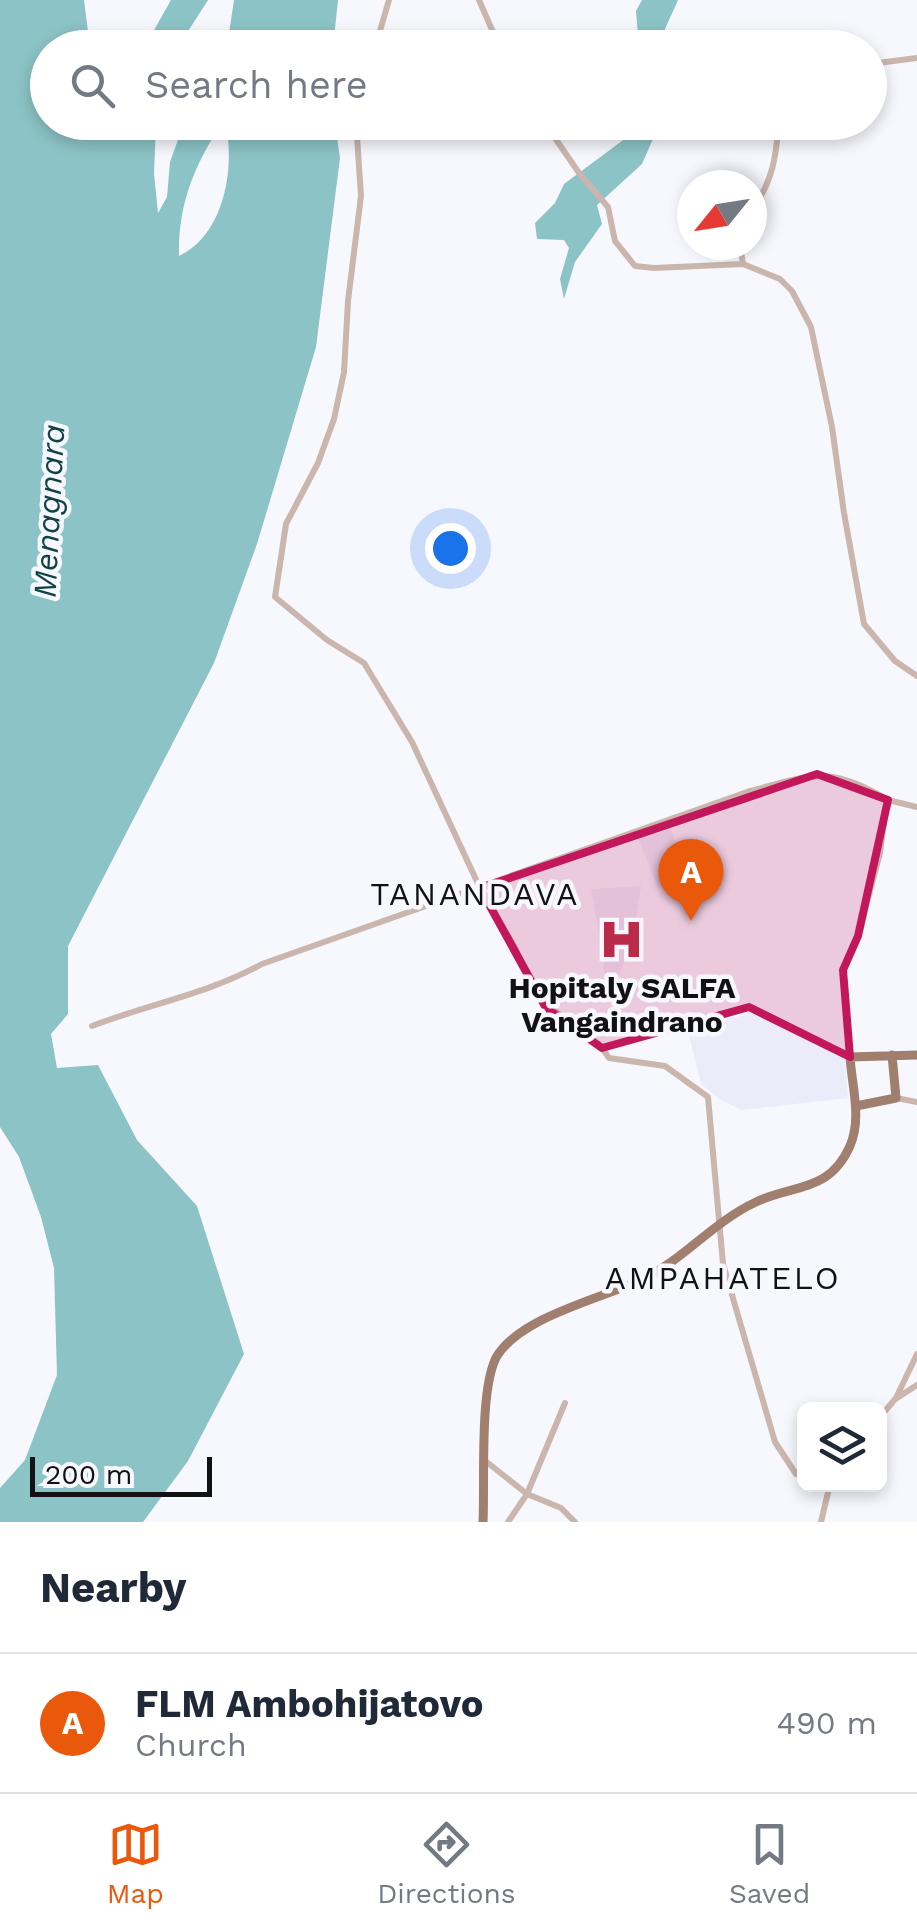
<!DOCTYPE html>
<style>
body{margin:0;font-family:"Work Sans",sans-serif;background:#f6f6f7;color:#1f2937}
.controls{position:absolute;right:30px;bottom:30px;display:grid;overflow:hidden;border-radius:15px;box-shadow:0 5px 15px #0003}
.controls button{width:90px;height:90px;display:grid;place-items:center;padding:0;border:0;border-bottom:2px solid #e0e1e3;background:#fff;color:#1f2937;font:50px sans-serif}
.compass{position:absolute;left:677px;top:170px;width:90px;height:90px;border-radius:50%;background:#fff;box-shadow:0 5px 15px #0003;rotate:240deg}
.scale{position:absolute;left:30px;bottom:25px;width:182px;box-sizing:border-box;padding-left:10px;border:5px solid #121215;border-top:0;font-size:28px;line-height:35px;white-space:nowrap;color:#121215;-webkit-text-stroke:8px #f7f7fe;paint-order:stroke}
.you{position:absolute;left:450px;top:548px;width:35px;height:35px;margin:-25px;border:8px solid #fff;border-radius:50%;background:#1a73e8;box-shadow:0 0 0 15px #1a73e833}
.badge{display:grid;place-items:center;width:65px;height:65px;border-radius:50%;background:#ea580c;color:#fff;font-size:32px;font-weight:700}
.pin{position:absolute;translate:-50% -82px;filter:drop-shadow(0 2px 5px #0008)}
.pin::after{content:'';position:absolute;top:52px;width:35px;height:30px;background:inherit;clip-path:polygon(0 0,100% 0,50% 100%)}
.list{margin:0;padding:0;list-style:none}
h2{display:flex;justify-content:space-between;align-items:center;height:130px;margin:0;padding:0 40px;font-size:42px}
h2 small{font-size:32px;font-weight:400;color:#747a83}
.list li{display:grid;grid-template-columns:65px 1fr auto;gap:30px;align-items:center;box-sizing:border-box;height:140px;padding:0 40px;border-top:2px solid #e0e1e3}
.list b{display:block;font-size:38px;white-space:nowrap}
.list p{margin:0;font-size:32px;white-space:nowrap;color:#747a83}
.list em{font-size:32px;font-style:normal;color:#747a83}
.icon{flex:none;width:55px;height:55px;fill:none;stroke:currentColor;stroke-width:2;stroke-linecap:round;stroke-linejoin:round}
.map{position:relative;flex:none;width:917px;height:1522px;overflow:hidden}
.search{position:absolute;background:#fff;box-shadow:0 5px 15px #0003;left:30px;right:30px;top:30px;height:110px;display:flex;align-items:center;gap:25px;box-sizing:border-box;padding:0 35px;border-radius:55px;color:#747a83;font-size:38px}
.sheet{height:270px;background:#fff}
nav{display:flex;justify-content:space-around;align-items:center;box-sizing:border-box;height:140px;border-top:2px solid #e0e1e3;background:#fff;font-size:28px;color:#747a83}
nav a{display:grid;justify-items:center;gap:5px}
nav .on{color:#ea580c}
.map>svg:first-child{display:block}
</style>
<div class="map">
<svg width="917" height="1522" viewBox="0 0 917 1522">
<rect width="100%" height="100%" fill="#f7f7fe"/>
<!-- built -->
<path fill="#ecebf9" d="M670,824l16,55 -28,8 -21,-51z
M641,886l-8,54 -21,54 -9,-26 8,-28h-11l-9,-51z
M750,1013l11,2 84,45 3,38 -107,12 -23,-12 -17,-14 -13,-53z"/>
<!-- water -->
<path fill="#8cc3c6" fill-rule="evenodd" d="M0,0h84l6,47 -42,1v74l61,1 11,3 3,-3h33l-2,51 4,39 9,-16 3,-35 14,-39h151l5,35 -24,189 -59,197 -43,119 -146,283v68l-17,20 6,34 41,-3 39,75 60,66 47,148 -56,107 -45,61h-143v-34l25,-28 32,-85 -3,-107 -13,-51 -22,-60 -19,-30zM227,132c7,42 -5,104 -48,124 -1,-46 12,-83 36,-122z
M171,0h37l-30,47h-31l2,-8z
M234,0h104l-5,47h-111l6,-7z
M642,0h36l-13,29 1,18h-27l-3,-36z
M637,123h23l-18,41 -45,41 5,19 -27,38 -11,37 -4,-20 9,-31 -5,-8 -27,-1 -2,-16 20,-20 9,-19 70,-52z"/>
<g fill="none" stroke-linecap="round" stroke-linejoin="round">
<!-- minor -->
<path stroke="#cab6ad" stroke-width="6" d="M479,0l21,48
M375,48l14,-48
M870,64l47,-6
M356,122l5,74 -13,105 -4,71 -10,47 -16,44 -32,61 -11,73 52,43 37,23 48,79 68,146 34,58 27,54 61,48 7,10 56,8 43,31 15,167 52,178 21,32 8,2
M544,122l35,51 29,34 7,34 20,25 19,2 89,-4 37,15 12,12 19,36 21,100 12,86 20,111 31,37 22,15
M752,209c21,-27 24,-53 27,-87
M740,245l3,19
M92,1026c57,-22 116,-32 170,-62l488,-173c62,-16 79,-27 138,9
M602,1048l147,-41 100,49
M850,1057l-7,-87 15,-34 22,-83 6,-47 2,-6 29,7
M896,1098l21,4
M897,1398l20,-13
M880,1417l16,-19 21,-44
M483,1459l44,35 34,14 14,14
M508,1522l19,-28 38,-91
M821,1522l9,-38"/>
<!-- major -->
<path stroke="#a17f6e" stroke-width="9" d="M856,1106l40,-8 -4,-43
M483,1522c2,-39 -4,-135 14,-166 25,-40 104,-57 146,-77 40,-19 70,-57 113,-77 38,-18 73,-9 94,-56 12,-28 2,-59 0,-89l67,-2"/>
</g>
<!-- marked area -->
<path fill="#c2185b" fill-opacity="0.2" stroke="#c2185b" stroke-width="8" stroke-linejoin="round" d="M817,774l71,26 -30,136 -15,34 7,87 -101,-50 -147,41 -56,-40 -66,-120z"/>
<!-- icons -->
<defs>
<symbol id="hospital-bare" viewBox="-9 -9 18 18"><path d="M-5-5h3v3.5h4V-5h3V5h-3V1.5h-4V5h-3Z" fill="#bb2a48" stroke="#f7f7fe" stroke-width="2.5" paint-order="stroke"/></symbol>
</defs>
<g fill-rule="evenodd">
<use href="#hospital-bare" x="590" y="908" width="63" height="63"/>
</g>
<g text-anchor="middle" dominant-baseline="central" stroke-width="9" stroke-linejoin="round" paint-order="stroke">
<!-- poi labels -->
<g font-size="30" font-weight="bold" fill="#121215" stroke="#f7f7fe">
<text x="622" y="987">Hopitaly SALFA<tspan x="622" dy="34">Vangaindrano</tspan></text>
</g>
<!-- water labels -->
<g font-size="32" font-style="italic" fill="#104346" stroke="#f7f7fe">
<text transform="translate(49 511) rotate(-87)">Menagnara</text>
</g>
<!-- neighbourhood labels -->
<g font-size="32" letter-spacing="2.5" fill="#121215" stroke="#f7f7fe">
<text x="475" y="894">TANANDAVA</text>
<text x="723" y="1278">AMPAHATELO</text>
</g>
</g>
</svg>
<div class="controls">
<button><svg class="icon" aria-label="layers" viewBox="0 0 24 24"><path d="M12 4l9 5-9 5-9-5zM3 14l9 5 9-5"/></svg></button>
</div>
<svg class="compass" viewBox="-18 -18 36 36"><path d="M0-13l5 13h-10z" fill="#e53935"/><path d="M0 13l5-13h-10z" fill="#747a83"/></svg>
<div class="scale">200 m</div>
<div class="you"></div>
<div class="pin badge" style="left:691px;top:921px">A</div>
<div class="search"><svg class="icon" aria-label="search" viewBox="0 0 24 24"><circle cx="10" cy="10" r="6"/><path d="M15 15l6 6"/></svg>Search here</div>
</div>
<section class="sheet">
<h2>Nearby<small></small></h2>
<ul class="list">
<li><span class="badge">A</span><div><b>FLM Ambohijatovo</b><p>Church</p></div><em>490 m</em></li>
</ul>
</section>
<nav>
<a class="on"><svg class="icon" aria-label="map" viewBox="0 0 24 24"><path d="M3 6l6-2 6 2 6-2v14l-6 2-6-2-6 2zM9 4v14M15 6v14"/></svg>Map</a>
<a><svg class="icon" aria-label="directions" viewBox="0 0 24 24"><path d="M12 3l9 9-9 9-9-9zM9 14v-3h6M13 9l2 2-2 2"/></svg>Directions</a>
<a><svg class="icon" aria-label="saved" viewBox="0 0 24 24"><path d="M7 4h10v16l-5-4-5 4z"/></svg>Saved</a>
</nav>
